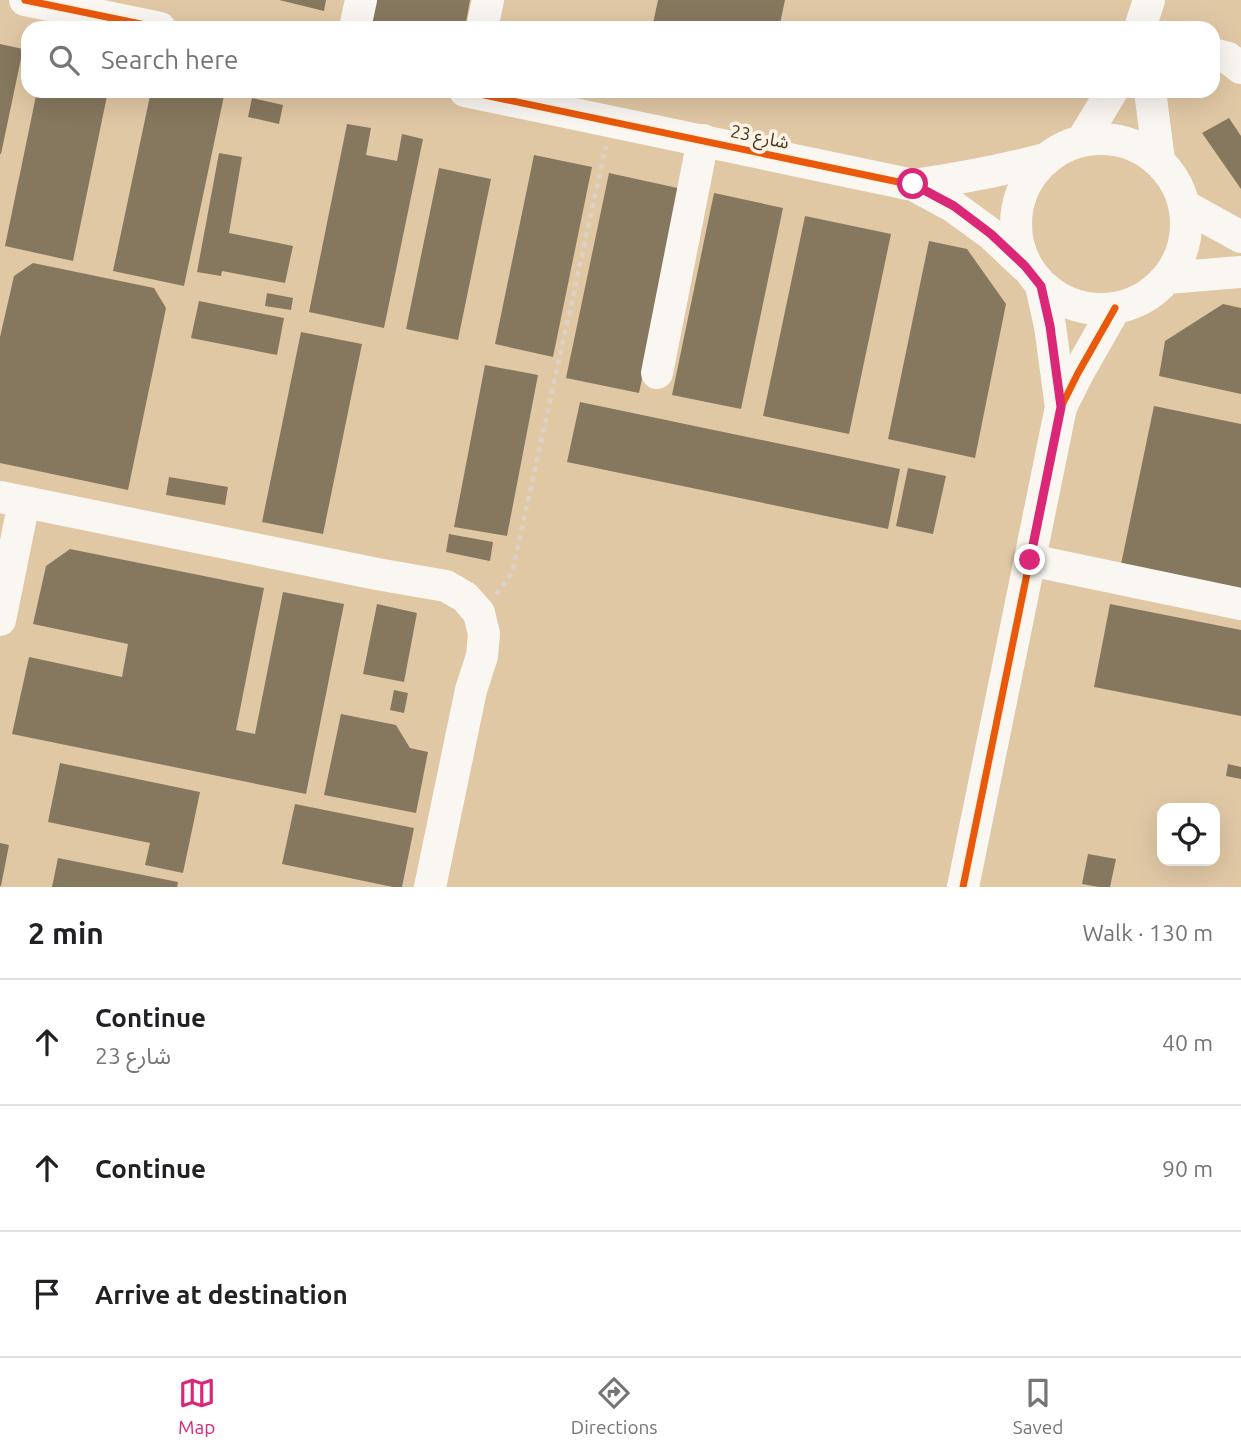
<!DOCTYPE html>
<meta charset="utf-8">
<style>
body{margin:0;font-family:Ubuntu,"Noto Sans Arabic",sans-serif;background:#f6f6f6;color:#202124}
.controls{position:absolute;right:21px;bottom:21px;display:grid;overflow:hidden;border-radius:14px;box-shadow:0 7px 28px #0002}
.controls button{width:63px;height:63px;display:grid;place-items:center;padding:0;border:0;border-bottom:2px solid #e0e0e0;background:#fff;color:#202124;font:35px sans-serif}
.stop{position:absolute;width:21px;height:21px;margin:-16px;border:5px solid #db2777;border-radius:50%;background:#fff}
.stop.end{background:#db2777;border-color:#fff;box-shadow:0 2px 7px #0008}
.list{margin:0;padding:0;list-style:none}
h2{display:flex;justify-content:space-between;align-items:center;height:91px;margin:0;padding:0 28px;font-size:30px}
h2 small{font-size:23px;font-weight:400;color:#757577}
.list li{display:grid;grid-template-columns:46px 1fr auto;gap:21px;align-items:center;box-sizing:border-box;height:126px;padding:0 28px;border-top:2px solid #e0e0e0}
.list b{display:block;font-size:26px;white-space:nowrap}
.list p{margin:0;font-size:23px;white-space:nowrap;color:#757577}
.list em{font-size:23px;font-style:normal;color:#757577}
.icon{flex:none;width:38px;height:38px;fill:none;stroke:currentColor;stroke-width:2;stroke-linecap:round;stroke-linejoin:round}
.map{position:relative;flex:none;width:1241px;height:887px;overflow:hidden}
.search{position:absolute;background:#fff;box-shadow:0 7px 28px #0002;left:21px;right:21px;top:21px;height:77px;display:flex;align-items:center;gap:18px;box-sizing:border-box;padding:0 24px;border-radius:21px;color:#757577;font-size:26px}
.sheet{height:469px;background:#fff}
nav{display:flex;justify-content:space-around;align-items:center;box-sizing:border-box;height:98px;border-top:2px solid #e0e0e0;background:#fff;font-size:19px;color:#757577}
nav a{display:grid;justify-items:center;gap:4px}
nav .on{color:#db2777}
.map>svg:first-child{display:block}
</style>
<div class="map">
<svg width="1241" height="887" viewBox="0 0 1241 887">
<rect width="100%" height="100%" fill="#e1c8a5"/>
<!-- building -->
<path fill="#86785e" d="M279,0h47l-2,11z
M372,0h98l-5,28h-79l-19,-4z
M658,0h127l-6,28h-127z
M0,44l23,5 -22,105h-1z
M37,91h71l-35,170 -68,-15z
M151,91h74l-41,195 -71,-15z
M252,98l31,7 -4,19 -31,-7z
M1229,118l12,18v53l-39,-56z
M347,124l24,4 -5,27 31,6 5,-27 21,5 -39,189 -75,-16z
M219,153l23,4 -13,76 64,13 -8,37 -63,-12 -1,5 -24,-4z
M534,155l58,12 -39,190 -58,-13z
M439,168l52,11 -33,161 -52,-11z
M609,173l73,16 -43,204 -73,-15z
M714,193l69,15 -42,201 -69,-14z
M805,216l86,18 -42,200 -86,-18z
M929,241l38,8 39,55 -31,154 -87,-19z
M33,263l121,25 12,20 -38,182 -128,-27v-126l14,-61z
M267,293l26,5 -2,12 -26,-4z
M199,301l85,17 -7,37 -86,-17z
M1223,304l18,4v86l-82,-18 6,-35z
M301,332l61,12 -39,190 -61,-12z
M485,365l53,10 -31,161 -53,-9z
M580,402l320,67 -12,60 -321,-67z
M1154,406l87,18v170l-121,-25z
M908,468l38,8 -13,58 -37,-8z
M169,477l59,10 -3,18 -59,-10z
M449,534l44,8 -3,19 -44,-9z
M70,549l194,39 -28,142 19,4 28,-142 61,12 -38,190 -294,-60 17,-77 93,20 6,-33 -95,-20 13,-58z
M377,604l40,9 -13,69 -41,-8z
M1110,604l131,26v86l-147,-29z
M394,690l14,3 -4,20 -14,-3z
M341,714l55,11 14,23 18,4 -12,61 -92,-18z
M60,763l140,29 -17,81 -38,-8 5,-22 -102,-21z
M1228,764l13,3v12l-15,-3z
M295,804l119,24 -12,59h-9l-111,-23z
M0,843l9,2 -8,41h-1z
M1088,854l28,5 -6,28h-11l-17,-3z
M58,858l120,24 -1,5h-125z"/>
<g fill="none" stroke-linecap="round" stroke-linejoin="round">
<!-- path -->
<path stroke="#dbd2c7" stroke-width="4.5" stroke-dasharray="5 5" stroke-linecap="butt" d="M496,594l12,-15 5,-10 93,-423"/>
<!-- minor -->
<path stroke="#faf7f2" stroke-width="32" d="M25,0l135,28
M355,28l6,-28
M482,28l6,-28
M1140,28l9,-28
M1213,54l15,4 13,10
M465,91l448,94 41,22 37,27 34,32
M1150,91l9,69
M1016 224a85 85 0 1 1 170 0a85 85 0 1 1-170 0Z
M1083,139l29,-48
M913,185c43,-6 86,-14 128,-25
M1185,206l56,31
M1167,278l74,-6
M1041,286l9,40 11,81
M657,373l46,-233
M0,497l377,77 69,12 19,11 14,16 5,21 -2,22 -11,34 -41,197
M1030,560l211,44
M0,620l24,-118
M963,887l98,-480 17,-34 37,-65"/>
<defs>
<path id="cycleway" d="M25,0l135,28
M465,91l448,94 41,22 37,27 34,32
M963,887l98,-480 17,-34 37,-65"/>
</defs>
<!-- cycleway casing -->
<use href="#cycleway" stroke="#fdf4e7" stroke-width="11"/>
<!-- cycleway -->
<use href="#cycleway" stroke="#e8590c" stroke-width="7"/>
</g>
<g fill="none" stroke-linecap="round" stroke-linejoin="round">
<!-- route -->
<path stroke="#db2777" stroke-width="9" d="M913,184l41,22 37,28 34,32 16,20 9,40 11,81 -31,153"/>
</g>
<g text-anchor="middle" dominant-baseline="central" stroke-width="7" stroke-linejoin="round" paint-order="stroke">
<!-- street labels -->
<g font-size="18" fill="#4b381e" stroke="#fdf4e7">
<text transform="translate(760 136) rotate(12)">شارع 23</text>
</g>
</g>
</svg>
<div class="controls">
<button><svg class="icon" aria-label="locate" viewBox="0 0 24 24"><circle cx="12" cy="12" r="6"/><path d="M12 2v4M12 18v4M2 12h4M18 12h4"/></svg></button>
</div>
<div class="stop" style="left:913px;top:184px"></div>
<div class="stop end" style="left:1030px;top:560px"></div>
<div class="search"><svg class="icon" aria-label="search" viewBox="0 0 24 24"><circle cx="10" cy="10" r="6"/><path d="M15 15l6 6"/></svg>Search here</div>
</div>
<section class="sheet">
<h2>2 min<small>Walk · 130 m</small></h2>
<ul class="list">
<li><svg class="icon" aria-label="ahead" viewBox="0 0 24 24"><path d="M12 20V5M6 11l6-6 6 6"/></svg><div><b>Continue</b><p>شارع 23</p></div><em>40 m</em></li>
<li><svg class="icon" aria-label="ahead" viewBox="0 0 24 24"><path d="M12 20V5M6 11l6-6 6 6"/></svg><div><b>Continue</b></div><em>90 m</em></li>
<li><svg class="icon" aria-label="arrive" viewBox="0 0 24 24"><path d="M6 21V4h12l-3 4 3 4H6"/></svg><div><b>Arrive at destination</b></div></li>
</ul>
</section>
<nav>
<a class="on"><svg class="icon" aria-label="map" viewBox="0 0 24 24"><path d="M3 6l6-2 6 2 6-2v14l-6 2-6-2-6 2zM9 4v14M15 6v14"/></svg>Map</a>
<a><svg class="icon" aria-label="directions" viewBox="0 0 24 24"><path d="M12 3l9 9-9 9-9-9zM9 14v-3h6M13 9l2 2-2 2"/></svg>Directions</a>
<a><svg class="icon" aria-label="saved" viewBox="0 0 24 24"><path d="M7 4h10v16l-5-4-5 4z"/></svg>Saved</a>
</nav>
